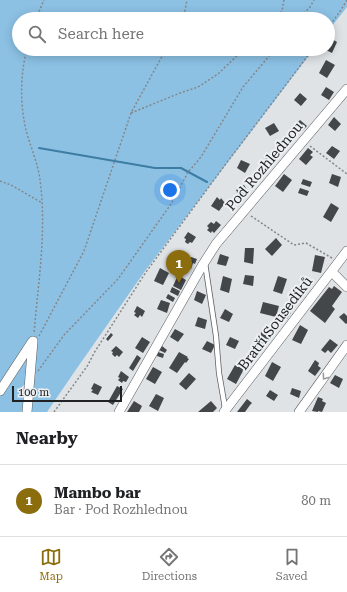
<!DOCTYPE html>
<meta charset="utf-8">
<style>
body{margin:0;font-family:"Roboto Serif",serif;background:#f2f2f2;color:#202124}
.scale{position:absolute;left:12px;bottom:10px;width:110px;box-sizing:border-box;padding-left:4px;border:2px solid #202122;border-top:0;font-size:11px;line-height:14px;white-space:nowrap;color:#202122;-webkit-text-stroke:3px #ecf0f3;paint-order:stroke}
.you{position:absolute;left:170px;top:190px;width:14px;height:14px;margin:-10px;border:3px solid #fff;border-radius:50%;background:#1a73e8;box-shadow:0 0 0 6px #1a73e833}
.badge{display:grid;place-items:center;width:26px;height:26px;border-radius:50%;background:#8c6d0e;color:#fff;font-size:13px;font-weight:700}
.pin{position:absolute;translate:-50% -33px;filter:drop-shadow(0 1px 2px #0008)}
.pin::after{content:'';position:absolute;top:21px;width:14px;height:12px;background:inherit;clip-path:polygon(0 0,100% 0,50% 100%)}
.list{margin:0;padding:0;list-style:none}
h2{display:flex;justify-content:space-between;align-items:center;height:52px;margin:0;padding:0 16px;font-size:17px}
h2 small{font-size:13px;font-weight:400;color:#757577}
.list li{display:grid;grid-template-columns:26px 1fr auto;gap:12px;align-items:center;box-sizing:border-box;height:72px;padding:0 16px;border-top:1px solid #e0e0e0}
.list b{display:block;font-size:15px;white-space:nowrap}
.list p{margin:0;font-size:13px;white-space:nowrap;color:#757577}
.list em{font-size:13px;font-style:normal;color:#757577}
.icon{flex:none;width:22px;height:22px;fill:none;stroke:currentColor;stroke-width:2;stroke-linecap:round;stroke-linejoin:round}
.map{position:relative;flex:none;width:347px;height:412px;overflow:hidden}
.search{position:absolute;background:#fff;box-shadow:0 2px 10px #0003;left:12px;right:12px;top:12px;height:44px;display:flex;align-items:center;gap:10px;box-sizing:border-box;padding:0 14px;border-radius:22px;color:#757577;font-size:15px}
.sheet{height:124px;background:#fff}
nav{display:flex;justify-content:space-around;align-items:center;box-sizing:border-box;height:56px;border-top:1px solid #e0e0e0;background:#fff;font-size:11px;color:#757577}
nav a{display:grid;justify-items:center;gap:2px}
nav .on{color:#8c6d0e}
.map>svg:first-child{display:block}
</style>
<div class="map">
<svg width="347" height="412" viewBox="0 0 347 412">
<rect width="100%" height="100%" fill="#dfe3e6"/>
<!-- green -->
<path fill="#8cc1e4" d="M0,0h347v7l-19,24v-12h-309v30h295l-169,222 -70,100 -28,41h-47z"/>
<g fill="none" stroke-linecap="round" stroke-linejoin="round">
<!-- stream -->
<path stroke="#3d7da4" stroke-width="2" d="M39,148l116,20h26l26,14"/>
</g>
<!-- building -->
<path fill="#444749" d="M330,38l7,4 -5,11 -8,-4h4v-7z
M326,60l9,5 -8,13 -8,-5z
M326,87l8,5 -5,8 -8,-5z
M300,93l7,6 -6,7 -7,-6z
M334,117l7,7 -6,7 -7,-6z
M300,120l7,6 -7,7 -7,-6z
M274,123l5,8 -9,5 -5,-8z
M332,146l8,5 -6,8 -8,-6z
M308,148l5,4 -3,3 3,2 -7,8 -7,-6z
M268,154l8,4 -4,9 -9,-5z
M241,160l9,4 -5,9 -8,-5z
M284,174l8,6 -9,12 -8,-6z
M332,174l9,3 -3,10 -9,-4z
M303,179l9,3 -2,5 -9,-3z
M244,185l5,8 -8,6 -5,-9z
M300,188l9,3 -2,5 -9,-3z
M217,197l3,3 1,-2 4,5 -6,8 -8,-5z
M331,203l8,5 -8,14 -8,-5z
M216,221l5,4 -7,8 -2,-2 -1,2 -4,-3 2,-2 -2,-2 4,-4 3,2z
M188,232l8,5 -4,6 -2,-1 -2,2 -3,-2 1,-3 -2,-1z
M276,238l6,7 -10,11 -7,-7z
M245,248h9l-1,16 -9,-2z
M220,254l9,3 -3,9 -9,-2z
M315,255l10,2 -4,16 -9,-2z
M191,257l6,2 -2,5 -2,-1 -2,6 -3,-1 -1,2 -4,-1 1,-2 -2,-1 2,-7 5,2z
M160,268l9,5 -6,12 -9,-4z
M178,275l8,5 -5,10 -8,-4z
M245,275l9,1 -1,10 -10,-2z
M223,276l9,3 -3,14 -9,-3z
M278,276l9,3 -5,15 -9,-3z
M334,286l8,6 -10,14 3,3 -10,14 -15,-12 19,-24 3,2z
M172,287l8,4 -2,5 -8,-4z
M197,291l9,4 -4,9 -8,-4z
M168,294l7,4 -2,4 -7,-4z
M161,300l9,3 -3,10 -10,-4z
M263,302l16,4 -3,11 -16,-4z
M137,306l8,5 -3,6 -2,-2 -2,3 -4,-3 2,-2 -2,-1z
M284,308l7,5 -4,6 -7,-4z
M225,309l8,5 -4,8 -9,-4z
M344,313l3,3v7l-1,1 -7,-7z
M198,317l9,3 -2,9 -10,-3z
M300,325l8,5 -7,14 -9,-4z
M264,328l9,5 -9,14 -8,-5z
M175,329l9,5 -6,8 -8,-5z
M111,333l2,2 -5,6 -2,-2z
M142,337l8,5 -7,11 -8,-5z
M230,337l9,4 -4,8 -9,-4z
M330,339l8,6 -7,8 -3,-3 -3,3 -4,-3z
M207,341l8,4 -4,8 -9,-4z
M116,346l7,6 -4,5 -2,-2 -2,2 -3,-3 1,-2 -2,-1z
M162,346l5,4 -2,3 -6,-3z
M158,352l6,2 -1,4 -6,-2z
M179,352l9,5 -1,1 2,1 -3,4 -1,-1 -8,11 -8,-5z
M137,355l4,3 -8,13 -4,-3z
M315,360l4,3 -1,3 3,2 -6,8 -7,-5z
M272,362l9,5 -8,14 -8,-5z
M235,365l9,4 -8,15 -9,-5z
M153,367l9,5 -7,12 -9,-5z
M121,371l8,6 -3,5 -3,-1 -1,2 -4,-3 2,-2 -2,-1z
M189,373l7,6 -10,11 -7,-6z
M335,375l8,4 -4,9 -9,-5z
M94,383l8,4 -4,8 -7,-3 2,-2 -2,-1z
M117,386l6,3 -10,16 -5,-3z
M292,388l9,3 -2,7 -9,-4z
M270,390l8,5 -4,6 -8,-5z
M156,394l8,4 -6,13 -9,-5z
M318,397l5,2 -1,2 4,2 -4,9 -4,-1v1l-6,-1z
M247,399l5,4 -2,2 -5,7h-8z
M134,401l8,5 -3,6h-12z
M211,401l6,7 -4,4h-15z"/>
<g fill="none" stroke-linecap="round" stroke-linejoin="round">
<defs>
<path id="lane" d="M205,263l11,73 3,37 5,29 1,8"/>
<path id="street" d="M332,272l15,15
M0,391l32,-49
M27,412l6,-71
M119,412l83,-146 14,-22 131,-155
M224,412l123,-161
M299,412l48,-67"/>
</defs>
<!-- lane casing -->
<use href="#lane" stroke="#5b5e60" stroke-width="6"/>
<!-- street casing -->
<use href="#street" stroke="#5b5e60" stroke-width="10"/>
<!-- path -->
<path stroke="#848789" stroke-width="1.5" stroke-dasharray="2 2" stroke-linecap="butt" d="M36,19l8,-19
M182,19l2,-4 3,-15
M275,19l7,-8 2,-11
M298,19l12,-12 4,-7
M328,28l13,-18 6,-10
M27,49c-7,26 -7,55 -1,81 4,16 12,33 14,50 7,51 -2,103 -6,154
M131,113l49,-20 18,-6 20,-13 26,-25
M310,146l37,28
M0,181l11,4 31,18
M251,216l43,29 12,-2 26,15
M39,336l45,-85 47,-138 35,-64
M38,371l26,-36 54,-56 53,-75 15,-28 2,-5 2,-1 11,-13 42,-70 32,-38
M54,412l34,-47 6,-12 52,-81 79,-107 88,-116"/>
<!-- lane -->
<use href="#lane" stroke="#fff" stroke-width="4.5"/>
<!-- street -->
<use href="#street" stroke="#fff" stroke-width="9"/>
</g>
<!-- one-way arrows -->
<defs><path id="oneway-chevron" d="M-2-3.5L2.5 0L-2 3.5" fill="none" stroke-width="1.6" stroke-linecap="round" stroke-linejoin="round"/></defs>
<use stroke="#9b9b9c" href="#oneway-chevron" transform="translate(325 377) rotate(126)"/>
<g text-anchor="middle" dominant-baseline="central" stroke-width="4" stroke-linejoin="round" paint-order="stroke">
<!-- street labels -->
<g font-size="14" fill="#202122" stroke="#ecf0f3">
<text transform="translate(264 166) rotate(-50)">Pod Rozhlednou</text>
<text transform="translate(275 323) rotate(-53)">Bratří Sousedíků</text>
</g>
</g>
</svg>
<div class="scale">100 m</div>
<div class="you"></div>
<div class="pin badge" style="left:179px;top:283px">1</div>
<div class="search"><svg class="icon" aria-label="search" viewBox="0 0 24 24"><circle cx="10" cy="10" r="6"/><path d="M15 15l6 6"/></svg>Search here</div>
</div>
<section class="sheet">
<h2>Nearby<small></small></h2>
<ul class="list">
<li><span class="badge">1</span><div><b>Mambo bar</b><p>Bar · Pod Rozhlednou</p></div><em>80 m</em></li>
</ul>
</section>
<nav>
<a class="on"><svg class="icon" aria-label="map" viewBox="0 0 24 24"><path d="M3 6l6-2 6 2 6-2v14l-6 2-6-2-6 2zM9 4v14M15 6v14"/></svg>Map</a>
<a><svg class="icon" aria-label="directions" viewBox="0 0 24 24"><path d="M12 3l9 9-9 9-9-9zM9 14v-3h6M13 9l2 2-2 2"/></svg>Directions</a>
<a><svg class="icon" aria-label="saved" viewBox="0 0 24 24"><path d="M7 4h10v16l-5-4-5 4z"/></svg>Saved</a>
</nav>
